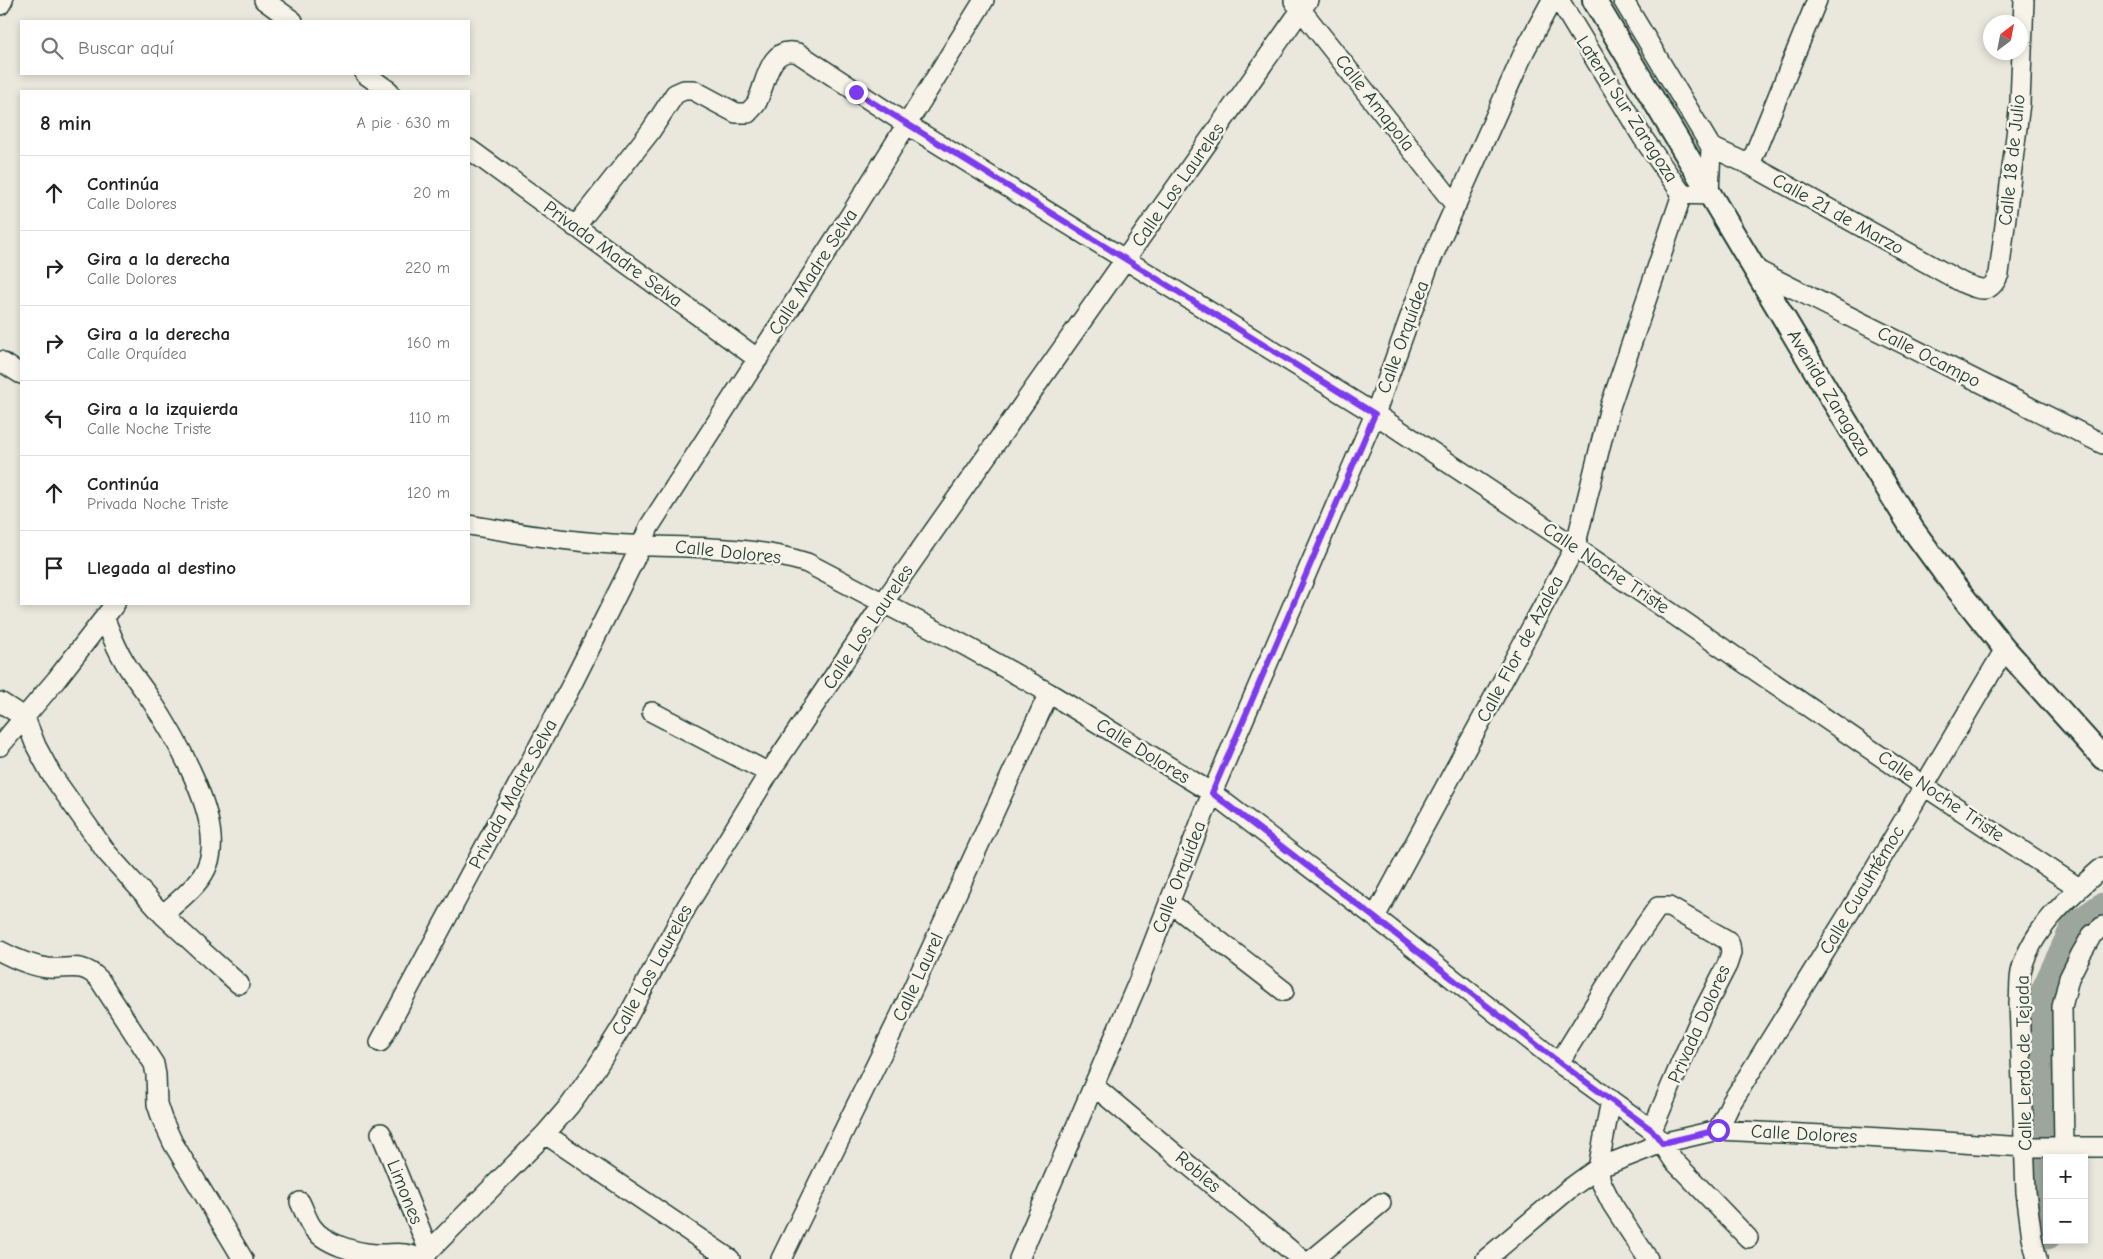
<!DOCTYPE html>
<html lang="es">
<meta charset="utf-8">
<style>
body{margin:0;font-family:"Comic Neue",sans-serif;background:#f6f6f6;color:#222}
.controls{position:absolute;right:15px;bottom:15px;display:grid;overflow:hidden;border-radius:0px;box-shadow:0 2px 8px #0003}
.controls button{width:45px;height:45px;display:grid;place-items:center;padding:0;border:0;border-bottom:1px solid #e0e0e0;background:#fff;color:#222;font:25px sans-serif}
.compass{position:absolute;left:1983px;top:15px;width:45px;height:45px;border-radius:50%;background:#fff;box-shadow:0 2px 8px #0003;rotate:32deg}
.stop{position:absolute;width:15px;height:15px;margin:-11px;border:4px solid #7c3aed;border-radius:50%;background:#fff}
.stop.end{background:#7c3aed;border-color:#fff;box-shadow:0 1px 5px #0008}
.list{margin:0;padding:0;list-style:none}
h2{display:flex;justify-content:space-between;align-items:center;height:65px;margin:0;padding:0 20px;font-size:21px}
h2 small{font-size:16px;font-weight:400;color:#767676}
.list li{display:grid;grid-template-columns:32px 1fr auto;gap:15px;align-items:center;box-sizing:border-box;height:75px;padding:0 20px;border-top:1px solid #e0e0e0}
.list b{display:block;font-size:19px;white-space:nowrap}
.list p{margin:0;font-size:16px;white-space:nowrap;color:#767676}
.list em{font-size:16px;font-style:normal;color:#767676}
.icon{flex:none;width:28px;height:28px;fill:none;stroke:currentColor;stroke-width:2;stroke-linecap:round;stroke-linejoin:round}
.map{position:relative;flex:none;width:2103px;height:1259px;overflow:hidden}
.search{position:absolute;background:#fff;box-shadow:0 2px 8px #0003;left:20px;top:20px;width:450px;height:55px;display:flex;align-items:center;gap:12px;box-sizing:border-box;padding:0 18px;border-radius:0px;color:#767676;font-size:19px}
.panel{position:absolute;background:#fff;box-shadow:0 2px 8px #0003;left:20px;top:90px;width:450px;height:515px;border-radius:0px}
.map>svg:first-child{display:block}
</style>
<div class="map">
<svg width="2103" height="1259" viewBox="0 0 2103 1259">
<rect width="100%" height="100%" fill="#eae8dd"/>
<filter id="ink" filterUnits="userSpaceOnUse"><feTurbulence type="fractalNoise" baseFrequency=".02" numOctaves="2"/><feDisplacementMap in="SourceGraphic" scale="10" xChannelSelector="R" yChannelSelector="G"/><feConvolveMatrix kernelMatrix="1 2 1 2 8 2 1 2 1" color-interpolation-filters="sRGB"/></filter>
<g filter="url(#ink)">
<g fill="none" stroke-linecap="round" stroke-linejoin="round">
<!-- river -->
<path stroke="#9ca69c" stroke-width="31" d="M2047,1234l-7,-230 36,-77 27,-19"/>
<defs>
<path id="minor" d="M264,0l29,21
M1559,0l84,138 39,56 27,1 2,-48 -88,-147
M1294,1l162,205
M0,5l3,-5
M365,74l24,17
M1711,147l39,18 213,118c18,7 27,12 36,-9l21,-171 4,-103
M469,149l289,210
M1750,165l67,-165
M575,227l75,-95 25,-38 9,-4h9l43,23h12c2,-3 6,-6 8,-9 10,-18 12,-60 42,-51l108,71 469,290 200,133 349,239 155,102
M1755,269l348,175
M0,361l21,13
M469,525c47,8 95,16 143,19 66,5 131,-1 195,19l157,82 85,48 163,100 163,124 184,146 93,67 10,13 56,-13 147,7 160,10h78
M104,617c6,14 11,29 19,42 7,13 17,25 26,38 24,36 76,123 59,167 -7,21 -30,36 -45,51
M0,702l25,16 11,28 15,28 56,79 56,62 39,36 37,33
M652,712l117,61
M0,746l56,-66 59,-76
M1169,902l115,89
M1375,917l200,-370 35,-140 72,-213
M0,951c15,8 31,15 48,17 22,2 33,-7 51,11l55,85 2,11 1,29 5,15 11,24 70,116
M380,1042l190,-354 72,-144 7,-17 202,-313 133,-214
M1559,1063l71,-116 28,-40h11l58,33 3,5 1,8 -4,12 -25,49 -50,116
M1094,1086l207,173
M1611,1100l-13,68 3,14 11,22 36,55
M1718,1130l12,-25 119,-192 156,-264
M381,1133l48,118
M545,1134l185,125
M2064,1147l-2,-140 7,-29 12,-24 11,-19 11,-9
M300,1202c4,8 7,18 12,25 12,17 44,26 64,27 19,1 25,-4 45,5
M424,1259l5,-8 116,-117 25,-29 26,-37 30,-48 61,-114 82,-133 114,-170 425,-603
M781,1259l120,-245 148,-321
M1019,1259l120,-279 73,-187 163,-379 53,-147 97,-217 27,-50
M1313,1259l68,-56
M1486,1259l83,-70 29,-21 64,-25 12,18 74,77
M2037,1259l-5,-21 -6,-46 -7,-189c1,-10 0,-21 2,-31 9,-42 51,-78 82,-105"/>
<path id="major" d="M1594,0l237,397 82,133 33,45 59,74 98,109"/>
</defs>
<!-- minor casing -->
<use href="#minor" stroke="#1f3d34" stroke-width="22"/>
<!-- major casing -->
<use href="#major" stroke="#1f3d34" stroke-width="26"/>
<!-- minor -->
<use href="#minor" stroke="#f7f3e8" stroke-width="19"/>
<!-- major -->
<use href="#major" stroke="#f7f3e8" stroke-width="22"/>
</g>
</g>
<g fill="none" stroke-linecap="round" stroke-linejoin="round" filter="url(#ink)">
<!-- route -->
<path stroke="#7c3aed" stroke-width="6" d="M856,92l519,322 -163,379 163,125 185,145 92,67 10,13 56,-13"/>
</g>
<g text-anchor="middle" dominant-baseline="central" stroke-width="5" stroke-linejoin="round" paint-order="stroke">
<!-- street labels -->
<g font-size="19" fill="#1f3d34" stroke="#f7f3e8">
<text transform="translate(1375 103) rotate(52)">Calle Amapola</text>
<text transform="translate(1627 109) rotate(57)">Lateral Sur Zaragoza</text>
<text transform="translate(2012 160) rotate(-84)">Calle 18 de Julio</text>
<text transform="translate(1178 185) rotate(-55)">Calle Los Laureles</text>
<text transform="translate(1838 214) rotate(29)">Calle 21 de Marzo</text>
<text transform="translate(613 254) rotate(36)">Privada Madre Selva</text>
<text transform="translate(813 272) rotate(-57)">Calle Madre Selva</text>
<text transform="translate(1403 337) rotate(-70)">Calle Orquídea</text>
<text transform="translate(1929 357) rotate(27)">Calle Ocampo</text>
<text transform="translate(1829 393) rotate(59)">Avenida Zaragoza</text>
<text transform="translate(728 552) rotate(6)">Calle Dolores</text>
<text transform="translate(1606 568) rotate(34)">Calle Noche Triste</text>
<text transform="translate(868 627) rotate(-56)">Calle Los Laureles</text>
<text transform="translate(1520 649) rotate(-62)">Calle Flor de Azalea</text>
<text transform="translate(1143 751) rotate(32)">Calle Dolores</text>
<text transform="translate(513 794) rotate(-62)">Privada Madre Selva</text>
<text transform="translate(1941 796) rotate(34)">Calle Noche Triste</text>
<text transform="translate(1179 877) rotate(-69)">Calle Orquídea</text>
<text transform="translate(1862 890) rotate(-59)">Calle Cuauhtémoc</text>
<text transform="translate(652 970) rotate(-61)">Calle Los Laureles</text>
<text transform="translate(918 977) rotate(-65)">Calle Laurel</text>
<text transform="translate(1699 1024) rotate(-66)">Privada Dolores</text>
<text transform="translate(2024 1063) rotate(-91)">Calle Lerdo de Tejada</text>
<text transform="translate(1804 1134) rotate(3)">Calle Dolores</text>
<text transform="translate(1198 1172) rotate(40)">Robles</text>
<text transform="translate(405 1192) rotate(68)">Limones</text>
</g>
</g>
</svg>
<div class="controls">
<button>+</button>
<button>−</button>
</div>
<svg class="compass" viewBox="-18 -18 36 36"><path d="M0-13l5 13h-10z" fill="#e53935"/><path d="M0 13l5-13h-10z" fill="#767676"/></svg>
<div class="stop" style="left:1718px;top:1130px"></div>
<div class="stop end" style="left:856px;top:92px"></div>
<div class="search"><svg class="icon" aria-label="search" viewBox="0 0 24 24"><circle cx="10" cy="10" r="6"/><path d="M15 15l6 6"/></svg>Buscar aquí</div>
<section class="panel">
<h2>8 min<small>A pie · 630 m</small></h2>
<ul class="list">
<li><svg class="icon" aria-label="ahead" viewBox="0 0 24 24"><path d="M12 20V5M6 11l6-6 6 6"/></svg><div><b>Continúa</b><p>Calle Dolores</p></div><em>20 m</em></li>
<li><svg class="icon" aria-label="right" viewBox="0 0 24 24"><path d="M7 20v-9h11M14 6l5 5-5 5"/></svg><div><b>Gira a la derecha</b><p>Calle Dolores</p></div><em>220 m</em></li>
<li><svg class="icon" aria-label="right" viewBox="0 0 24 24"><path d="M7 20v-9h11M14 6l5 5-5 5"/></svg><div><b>Gira a la derecha</b><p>Calle Orquídea</p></div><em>160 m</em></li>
<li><svg class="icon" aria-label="left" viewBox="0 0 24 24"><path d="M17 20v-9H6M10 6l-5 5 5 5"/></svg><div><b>Gira a la izquierda</b><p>Calle Noche Triste</p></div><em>110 m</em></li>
<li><svg class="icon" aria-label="ahead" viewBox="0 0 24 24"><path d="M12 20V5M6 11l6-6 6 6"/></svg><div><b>Continúa</b><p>Privada Noche Triste</p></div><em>120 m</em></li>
<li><svg class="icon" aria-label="arrive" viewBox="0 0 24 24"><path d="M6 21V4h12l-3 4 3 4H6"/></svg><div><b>Llegada al destino</b></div></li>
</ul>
</section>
</div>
